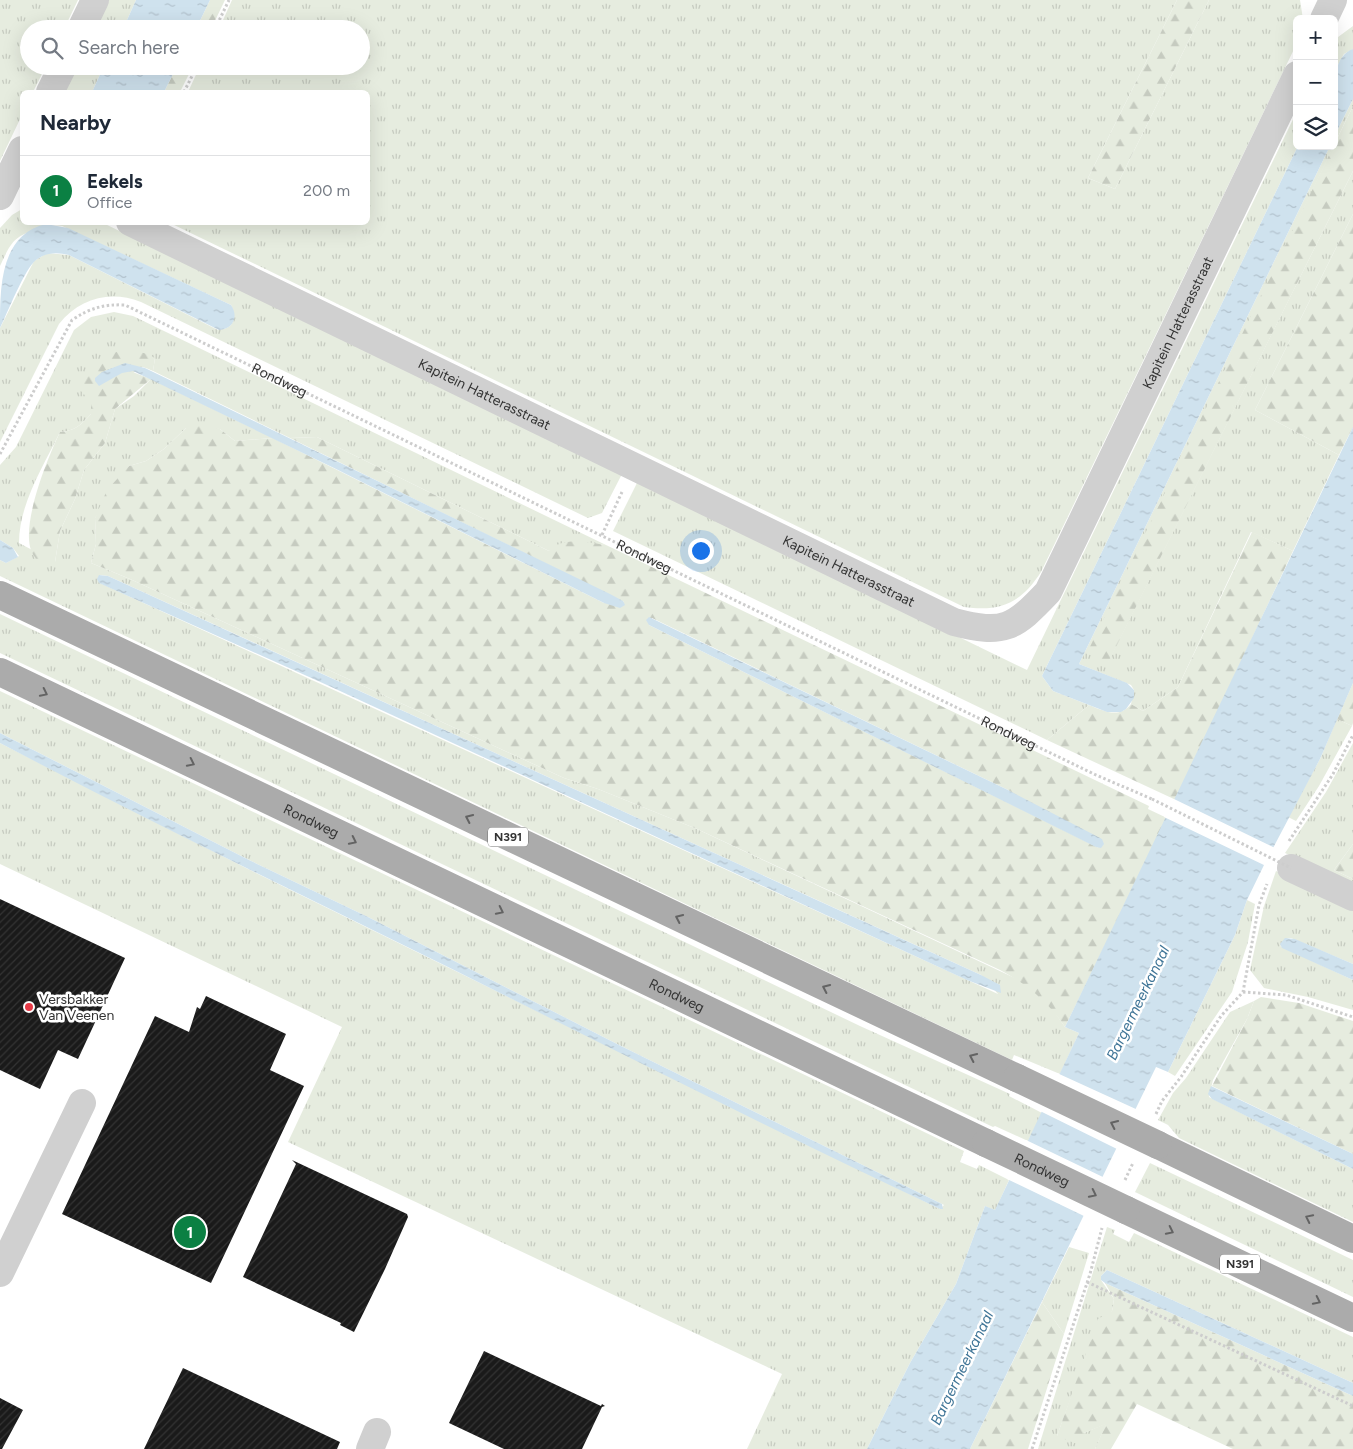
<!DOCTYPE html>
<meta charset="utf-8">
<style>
body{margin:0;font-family:Figtree,sans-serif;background:#f6f6f7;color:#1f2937}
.controls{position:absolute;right:15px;top:15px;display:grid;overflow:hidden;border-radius:8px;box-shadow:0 5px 20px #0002}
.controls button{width:45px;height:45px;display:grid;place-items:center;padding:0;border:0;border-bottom:1px solid #e0e1e3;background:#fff;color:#1f2937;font:25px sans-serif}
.you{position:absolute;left:700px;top:550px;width:18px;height:18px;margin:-12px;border:4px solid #fff;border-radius:50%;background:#1a73e8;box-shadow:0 0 0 8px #1a73e833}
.badge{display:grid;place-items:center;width:32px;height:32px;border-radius:50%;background:#0b8043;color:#fff;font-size:16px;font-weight:700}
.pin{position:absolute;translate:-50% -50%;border:2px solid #fff;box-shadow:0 1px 5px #0006}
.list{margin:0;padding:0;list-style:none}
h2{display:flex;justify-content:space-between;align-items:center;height:65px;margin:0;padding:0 20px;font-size:21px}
h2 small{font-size:16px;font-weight:400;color:#747a83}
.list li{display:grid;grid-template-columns:32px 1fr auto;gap:15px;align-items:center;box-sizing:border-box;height:70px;padding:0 20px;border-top:1px solid #e0e1e3}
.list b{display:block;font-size:19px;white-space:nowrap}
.list p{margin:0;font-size:16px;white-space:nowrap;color:#747a83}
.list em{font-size:16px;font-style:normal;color:#747a83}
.icon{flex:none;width:28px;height:28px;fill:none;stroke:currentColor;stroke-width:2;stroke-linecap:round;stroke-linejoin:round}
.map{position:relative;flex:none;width:1353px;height:1449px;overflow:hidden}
.search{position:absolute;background:#fff;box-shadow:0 5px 20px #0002;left:20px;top:20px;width:350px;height:55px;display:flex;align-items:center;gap:12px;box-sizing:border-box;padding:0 18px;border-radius:28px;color:#747a83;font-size:19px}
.panel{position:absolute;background:#fff;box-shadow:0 5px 20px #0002;left:20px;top:90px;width:350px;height:135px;border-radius:8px}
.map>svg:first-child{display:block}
</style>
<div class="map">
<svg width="1353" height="1449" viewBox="0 0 1353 1449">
<defs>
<pattern id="grass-tufts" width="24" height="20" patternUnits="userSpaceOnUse" patternTransform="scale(1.25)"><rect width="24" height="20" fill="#e6ecdf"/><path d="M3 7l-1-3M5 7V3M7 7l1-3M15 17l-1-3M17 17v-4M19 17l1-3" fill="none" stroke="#c6cbc0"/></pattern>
<pattern id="forest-firs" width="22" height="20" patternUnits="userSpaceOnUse" patternTransform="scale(1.25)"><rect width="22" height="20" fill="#e6ecdf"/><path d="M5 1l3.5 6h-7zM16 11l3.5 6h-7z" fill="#c6cbc0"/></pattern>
<pattern id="water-ripples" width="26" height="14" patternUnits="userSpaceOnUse" patternTransform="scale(1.25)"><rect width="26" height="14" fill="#cfe2ee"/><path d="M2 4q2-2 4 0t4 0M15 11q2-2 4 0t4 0" fill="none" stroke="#b2c2cd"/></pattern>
<pattern id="building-hatch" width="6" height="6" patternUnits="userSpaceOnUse" patternTransform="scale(1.25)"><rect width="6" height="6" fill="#1a1a1a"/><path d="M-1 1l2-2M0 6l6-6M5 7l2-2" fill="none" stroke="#333"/></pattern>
</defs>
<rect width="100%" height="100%" fill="#fff"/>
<!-- grass -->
<path fill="url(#grass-tufts)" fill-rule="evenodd" d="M0,0h78l-14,29h-35v37h17l-13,26h-11v23l-22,46z
M109,0h27l-13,29h-28z
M232,0h945l-89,178 27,11 94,-189h91l3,19h-6v24l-256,529c-20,31 -40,40 -77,35l-794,-384 198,-1v-130h-180l12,-26h161v-37h-142z
M1353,26v23l-9,5 -10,18v-32z
M77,66h27l-12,26h-28z
M1353,99v7l-19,39v-8z
M1297,111l1,35 -256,530 11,15 36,14 -42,35 -434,-209 25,-50 389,189z
M1330,146h4l-148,306 -78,210 245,-491v43l-98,196 84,45 -46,96 -42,-19 -73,155 -35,24 -12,-7 3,-14 -3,-5 -52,-21z
M22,209v13l81,1 519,251 -20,39 -14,5 -447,-216c-31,-12 -61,-4 -82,22l-59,118v-114l34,-67 13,-8 22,2 149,75c16,-1 19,-12 13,-25l-169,-79c-9,-2 -15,0 -23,3 -26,7 -28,14 -39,37v-38l12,-13z
M114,312l19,4 473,229 -34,-3 -23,9 -232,-114 -27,1 -137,-67 2,-13 -64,44v12c-10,11 -16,17 -31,18 -17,35 -41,72 -41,111l36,19 5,-31 15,-32 9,-29 21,-27 10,-34 19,-13 17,-17 122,59 -38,3 -15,-12 -34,-1 -22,21 -18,12 -17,5 -34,52 1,26 -5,19 39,16 434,199 34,11 99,40 324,152 28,23 16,23 14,6 -19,41 -46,-19 -2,5 -1012,-484v-16l6,3 13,-7 -6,-8 -13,-8v-75l16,-18 58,-117 17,-13zM100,575l8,1 125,57 748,342 17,19 -898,-411z
M0,614l860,412 150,68 -1,2 33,17 -14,28 -33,-15 -2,1 -993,-474z
M0,691l964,460 -4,11 17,7 2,-4 30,15 -14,31 -10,-5 -29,78 -46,79 -43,86h-120l35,-75 -494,-232 54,-115 -342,-163v-121l250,127 690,339 4,-4 -325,-160 -251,-128 -119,-57 -249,-127z
M1337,719l15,7 -33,60 -23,35 -8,-4 32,-58z
M1353,743v101l-19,26 19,9v5l-68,-31 41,-61z
M1276,871l77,39v54l-62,-26h-3l-8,8 73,34v30l-45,-13 -44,-9 -14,-18 14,-64z
M1247,900l8,4 -7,38 -16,50 -57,84 -7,-4 67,-137z
M1254,1001l-7,18 -34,61 -4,17 144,72v53l-174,-84 -11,-13 -10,-5 15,-27 13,-15 44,-66z
M1150,1163l203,97v37l-218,-105z
M1107,1227l8,3 -2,4 16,8 5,-9 219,104v46l-246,-113 -6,6v4l13,19 -2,12 -27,48 -28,77 27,-3 23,-10 -12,26h-57z
M1069,1247l20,6 -25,81 -22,-32z"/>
<!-- forest -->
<path fill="url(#forest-firs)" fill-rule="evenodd" d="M210,0h15l-14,29h-15z
M1177,0h32l-94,189 -27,-11z
M177,66h16l-13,26h-16z
M1353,106v65l-245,492 -21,-10z
M1353,214v213l-14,28 -84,-45z
M122,350l22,3 11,5 -2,13c-19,-9 -33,-8 -51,1l7,7 21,-8 21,8 -36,30 -10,34 -21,27 -9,29 -15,32 -5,31c-55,9 -8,-103 5,-130 15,-1 21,-7 31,-18v-12l-10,-11c9,-28 12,-32 41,-41z
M201,425l19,4 15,12 38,-3 331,165 20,-1 -334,-164 27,-1 232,114c13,-15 40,-8 57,-6l543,261 -1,3 19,9 -102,209c-18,-26 -37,-42 -65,-57l-303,-141 -99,-40 -34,-11 -434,-199 -39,-16 5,-19 -1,-26 12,-28 22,-24 17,-5 18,-12 22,-21zM652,618l356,172 91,58 -450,-223z
M1252,532l41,19 -117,249 -129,-60 42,-35c15,6 30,14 42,-1l12,7 35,-24z
M1353,683v40l-1,3 -15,-7z
M1353,844v35l-19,-9z
M1261,997l38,6 54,18v133l-141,-68 35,-67 7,-18z
M1105,1283l248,113v53h-120l-96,-45 -26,45h-16l11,-25 -22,9 -7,11 -20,-8 41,-117 14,-8 2,-12z
M1042,1302l22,32 -36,115h-58z"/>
<!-- water -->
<path fill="url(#water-ripples)" d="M136,0h74l-14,29h-73z
M1353,49v50l-19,38c0,-23 -8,-79 19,-88z
M104,66h73l-13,26h-72z
M1298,146h32l-251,518 48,19 7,7v8l-8,11 -5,3h-14l-54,-21 -11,-15z
M46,224l22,4 163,77c8,12 2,24 -12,25l-150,-75c-12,-3 -23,-3 -33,5 -11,8 -29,54 -36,68 0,-42 0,-93 46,-104z
M125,363l20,5 465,226 13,7 2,4 -5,3 -16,-5 -270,-135 -201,-97 -11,2 -23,13 -4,-5v-3l7,-6z
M1353,427v256l-33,76 -56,106 -17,35 -12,35 -67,137 -12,-5 -186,382h-103l43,-86 46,-79 29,-78 10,4 84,-177 -14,-6z
M0,540l13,8 5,9 -12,6 -6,-3z
M99,575l9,1 873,399 19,10 1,8 -34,-13 -640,-295 -228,-102 -2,-4z
M649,617l359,173 94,49 2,5 -3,4 -5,-1 -447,-222 -3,-5z
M0,733l249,127 119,57 251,128 323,159 1,5h-3c-165,-78 -328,-160 -492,-242 -150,-74 -300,-146 -448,-224z
M1285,938l10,1 58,25v16l-71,-32 -2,-4z
M1211,1086l142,68v15l-141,-70 -4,-5z
M1107,1270l246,113v13l-248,-113 -4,-3v-4z"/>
<!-- pier -->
<path fill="#fff" d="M1174,799l101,49 -9,18 -102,-49z
M1057,1073l81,37 -19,40 -79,-39z
M1026,1140l79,38 -19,39 -79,-38z"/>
<!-- building -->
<path fill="url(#building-hatch)" d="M0,899l125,59 -47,101 -20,-9 -18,39 -40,-19z
M206,996l80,38 -16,36 34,16 -93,197 -149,-69 93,-198 34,16 8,-25 3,2z
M292,1160l115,54 1,3 -23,52 -31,63 -14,-7 1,-2 -98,-46 53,-113z
M484,1351l117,55 1,-2 3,2 -3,1 -20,42h-78l-55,-26z
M183,1368l157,74 -3,7h-193z
M0,1398l23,12 -21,39h-2z"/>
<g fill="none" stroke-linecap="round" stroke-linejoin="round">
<!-- path -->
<g stroke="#cdcdcd" stroke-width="3" stroke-dasharray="2.5 2.5" stroke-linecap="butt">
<path d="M215,29l14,-29"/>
<path d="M184,92l13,-26"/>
<path id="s1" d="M0,454l72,-134c18,-12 32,-16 53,-15l971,470 56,24"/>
<path d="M602,535l20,-43"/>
<path d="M1289,841l44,-67 20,-39"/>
<path d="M1243,992l43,3 67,22"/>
<path d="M1156,1114l6,-13 19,-24 40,-61 22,-24 16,-87 8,-21"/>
<path d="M1125,1180l8,-17"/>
<path d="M1087,1282l266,124"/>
<path d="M1032,1449l58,-175 12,-46"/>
</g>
<!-- minor -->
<g stroke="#d0d0d0" stroke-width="28">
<path d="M1324,19l9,-19"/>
<path d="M81,29l14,-29"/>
<path d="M50,92l13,-26"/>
<path d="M0,196l22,-46"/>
<path id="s2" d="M130,222l824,400c50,13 60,6 94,-30l249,-517"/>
<path d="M1291,868l62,29"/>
<path d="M0,1273l82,-170"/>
<path d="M370,1449l7,-17"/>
</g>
<!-- major -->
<g stroke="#ababab" stroke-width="28">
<path d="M0,595l1017,483"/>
<path id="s3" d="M0,672l986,471"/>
<path d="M1158,1145l195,94"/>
<path d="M1126,1210l227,108"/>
</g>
<!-- path-bridge -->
<path stroke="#cdcdcd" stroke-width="3" stroke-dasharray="2.5 2.5" stroke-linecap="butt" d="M1152,799l139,69"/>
<!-- major-bridge -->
<g stroke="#ababab" stroke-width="28">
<path d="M1017,1078l141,67"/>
<path id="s4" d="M986,1143l140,67"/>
</g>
</g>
<!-- one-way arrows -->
<defs><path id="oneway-chevron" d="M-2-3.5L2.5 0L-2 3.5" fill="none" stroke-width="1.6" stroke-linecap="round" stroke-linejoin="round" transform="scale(1.25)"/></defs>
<g stroke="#636363">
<use href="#oneway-chevron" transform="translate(44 693) rotate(26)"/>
<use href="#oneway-chevron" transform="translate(191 763) rotate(26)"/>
<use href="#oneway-chevron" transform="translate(469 818) rotate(-155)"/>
<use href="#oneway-chevron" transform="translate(353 841) rotate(26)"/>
<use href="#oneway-chevron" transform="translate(500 911) rotate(26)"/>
<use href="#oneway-chevron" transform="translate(679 918) rotate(-155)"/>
<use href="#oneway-chevron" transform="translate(826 988) rotate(-155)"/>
<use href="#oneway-chevron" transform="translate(973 1057) rotate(-155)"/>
<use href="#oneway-chevron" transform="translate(1114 1124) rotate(-155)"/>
<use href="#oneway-chevron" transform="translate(1093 1194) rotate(26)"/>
<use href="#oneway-chevron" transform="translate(1309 1218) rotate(-154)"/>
<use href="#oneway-chevron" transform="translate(1170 1231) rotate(26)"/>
<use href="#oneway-chevron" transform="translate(1317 1301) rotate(26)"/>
</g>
<!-- markers -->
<circle fill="#e63946" stroke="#fff" stroke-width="2" cx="29" cy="1007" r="5"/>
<g text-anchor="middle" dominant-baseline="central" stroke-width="5" stroke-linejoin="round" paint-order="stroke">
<!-- shield labels -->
<g fill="#fff" stroke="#707070" stroke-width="1">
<rect x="488" y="827.5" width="40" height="19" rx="4"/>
<rect x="1220" y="1254.5" width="40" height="19" rx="4"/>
</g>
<g font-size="12" font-weight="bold" fill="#333">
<text x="508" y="837">N391</text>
<text x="1240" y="1264">N391</text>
</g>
<!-- street labels -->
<g font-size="14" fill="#333" stroke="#fff">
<text stroke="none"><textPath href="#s2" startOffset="1322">Kapitein Hatterasstraat</textPath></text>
<text stroke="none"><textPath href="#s1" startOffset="380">Rondweg</textPath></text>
<text stroke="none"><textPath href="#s2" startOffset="394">Kapitein Hatterasstraat</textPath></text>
<text stroke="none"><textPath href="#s1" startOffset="785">Rondweg</textPath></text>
<text stroke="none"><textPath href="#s2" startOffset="799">Kapitein Hatterasstraat</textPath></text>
<text stroke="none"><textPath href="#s1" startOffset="1190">Rondweg</textPath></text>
<text stroke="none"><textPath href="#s3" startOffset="345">Rondweg</textPath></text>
<text stroke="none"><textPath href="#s3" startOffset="750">Rondweg</textPath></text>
<text stroke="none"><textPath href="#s4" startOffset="62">Rondweg</textPath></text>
</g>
<!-- poi labels -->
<g font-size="14" fill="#333" stroke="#fff" text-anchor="start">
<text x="39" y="999">Versbakker<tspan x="39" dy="16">Van Veenen</tspan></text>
</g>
<!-- water labels -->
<g font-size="15" font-style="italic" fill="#3f7597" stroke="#fff">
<text transform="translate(1138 1003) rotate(-64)">Bargermeerkanaal</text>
<text transform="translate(962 1368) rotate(-64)">Bargermeerkanaal</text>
</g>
</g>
</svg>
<div class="controls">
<button>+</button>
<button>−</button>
<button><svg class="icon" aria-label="layers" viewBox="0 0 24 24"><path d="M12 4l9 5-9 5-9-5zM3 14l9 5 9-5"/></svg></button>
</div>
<div class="you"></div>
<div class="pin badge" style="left:190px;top:1232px">1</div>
<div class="search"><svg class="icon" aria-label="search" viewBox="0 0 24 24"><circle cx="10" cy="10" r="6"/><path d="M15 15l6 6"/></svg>Search here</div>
<section class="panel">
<h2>Nearby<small></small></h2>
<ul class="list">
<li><span class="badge">1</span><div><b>Eekels</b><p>Office</p></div><em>200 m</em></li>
</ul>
</section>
</div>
